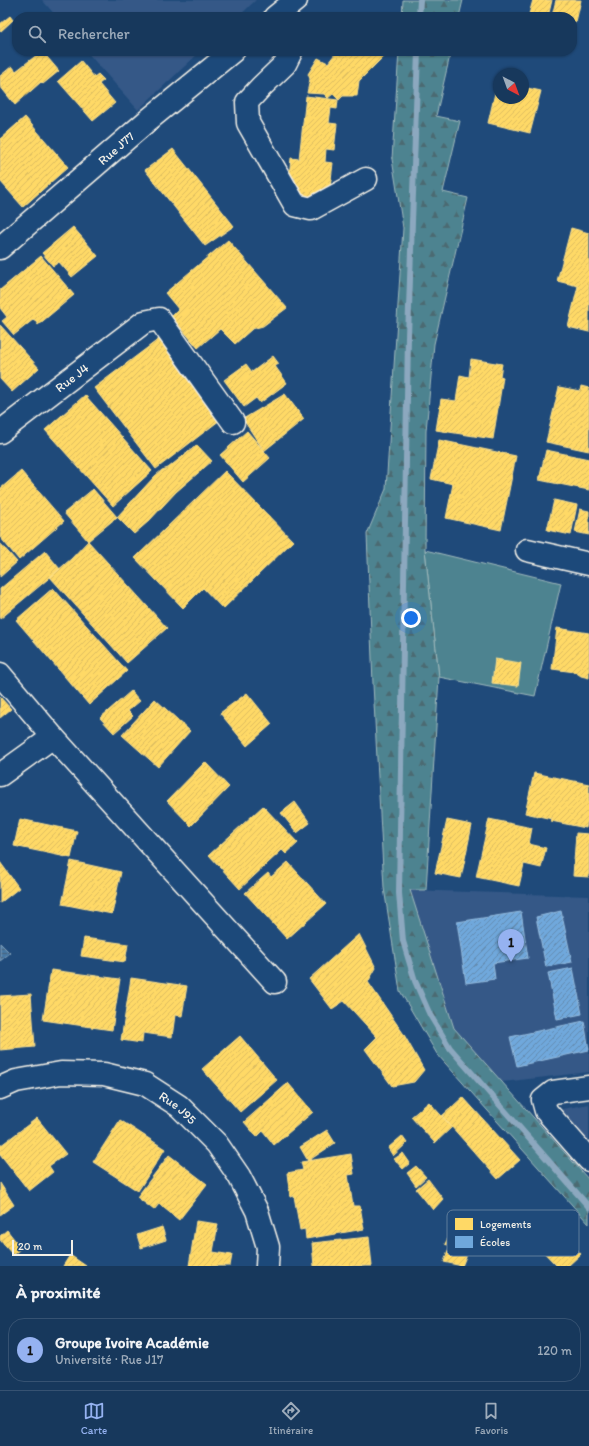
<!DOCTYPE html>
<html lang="fr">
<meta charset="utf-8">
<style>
body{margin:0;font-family:Itim,sans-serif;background:#203f62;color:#f1f3f6}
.compass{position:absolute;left:493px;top:68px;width:36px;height:36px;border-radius:50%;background:#17385c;box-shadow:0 1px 3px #0004;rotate:139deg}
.scale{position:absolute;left:12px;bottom:10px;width:61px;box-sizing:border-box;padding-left:4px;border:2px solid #f4f1e8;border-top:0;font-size:11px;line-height:14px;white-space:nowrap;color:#f4f1e8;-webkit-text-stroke:3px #1f4a7a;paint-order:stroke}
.you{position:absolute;left:411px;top:618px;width:14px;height:14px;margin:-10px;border:3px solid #fff;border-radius:50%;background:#1a73e8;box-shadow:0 0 0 6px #1a73e833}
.badge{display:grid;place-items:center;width:26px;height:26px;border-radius:50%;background:#95b2f1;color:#111;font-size:13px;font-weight:700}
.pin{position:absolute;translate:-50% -33px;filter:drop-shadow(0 1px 2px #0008)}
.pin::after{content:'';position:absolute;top:21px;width:14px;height:12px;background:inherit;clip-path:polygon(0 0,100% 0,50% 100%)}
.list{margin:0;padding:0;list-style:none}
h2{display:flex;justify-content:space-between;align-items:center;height:52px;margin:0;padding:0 16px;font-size:17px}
h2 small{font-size:13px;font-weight:400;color:#9eacbb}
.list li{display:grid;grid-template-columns:26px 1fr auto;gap:12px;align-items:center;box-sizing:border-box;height:64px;margin:0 8px 8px;padding:0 8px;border:1px solid #365272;border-radius:16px}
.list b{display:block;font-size:15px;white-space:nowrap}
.list p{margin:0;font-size:13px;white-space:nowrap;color:#9eacbb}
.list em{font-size:13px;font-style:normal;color:#9eacbb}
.icon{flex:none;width:22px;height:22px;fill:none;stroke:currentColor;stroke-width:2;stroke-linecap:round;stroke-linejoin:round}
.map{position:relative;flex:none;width:589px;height:1266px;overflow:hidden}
.search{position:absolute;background:#17385c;box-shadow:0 1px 3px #0004;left:12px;right:12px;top:12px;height:44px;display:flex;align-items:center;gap:10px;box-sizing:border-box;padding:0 14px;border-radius:16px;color:#9eacbb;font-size:15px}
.sheet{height:124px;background:#17385c}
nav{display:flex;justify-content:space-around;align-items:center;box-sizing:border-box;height:56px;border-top:1px solid #365272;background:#17385c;font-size:11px;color:#9eacbb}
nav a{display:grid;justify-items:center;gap:2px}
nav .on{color:#95b2f1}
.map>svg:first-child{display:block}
.built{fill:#345887}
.grass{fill:#4e8390;stroke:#a1babc}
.forest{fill:url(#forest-firs);stroke:#a1babc}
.water{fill:url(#water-rules);stroke:#8ca8bf}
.homes{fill:url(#homes-hatch);stroke:#fce08d}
.schools{fill:url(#schools-hatch);stroke:#97bee0}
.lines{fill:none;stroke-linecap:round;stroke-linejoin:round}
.stream{stroke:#8ca8bf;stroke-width:6}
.minor-casing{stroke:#f4f1e8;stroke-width:25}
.minor{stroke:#1f4a7a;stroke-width:22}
.labels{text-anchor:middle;stroke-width:4;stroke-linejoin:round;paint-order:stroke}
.street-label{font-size:13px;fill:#f4f1e8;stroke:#1f4a7a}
.key{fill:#1f4a7a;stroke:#5f7c9b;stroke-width:1}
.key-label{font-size:11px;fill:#f4f1e8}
</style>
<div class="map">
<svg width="589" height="1266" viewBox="0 0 589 1266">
<defs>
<pattern id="forest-firs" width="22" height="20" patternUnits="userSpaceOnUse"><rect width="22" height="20" fill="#4e8390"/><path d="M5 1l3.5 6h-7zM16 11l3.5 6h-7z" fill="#4c6b72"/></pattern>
<pattern id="water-rules" width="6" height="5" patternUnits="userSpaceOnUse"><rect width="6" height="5" fill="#4778a4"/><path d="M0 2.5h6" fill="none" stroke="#48627a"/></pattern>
<pattern id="homes-hatch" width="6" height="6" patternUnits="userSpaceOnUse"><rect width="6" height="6" fill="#ffd966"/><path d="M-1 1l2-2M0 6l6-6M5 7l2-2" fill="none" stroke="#dbbc60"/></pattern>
<pattern id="schools-hatch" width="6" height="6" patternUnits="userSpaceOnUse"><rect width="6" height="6" fill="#6fa8dc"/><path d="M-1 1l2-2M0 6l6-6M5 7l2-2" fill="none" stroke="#648baf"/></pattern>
</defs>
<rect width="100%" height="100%" fill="#1f4a7a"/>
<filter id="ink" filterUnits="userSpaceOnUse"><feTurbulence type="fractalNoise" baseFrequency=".025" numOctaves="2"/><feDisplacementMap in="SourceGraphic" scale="8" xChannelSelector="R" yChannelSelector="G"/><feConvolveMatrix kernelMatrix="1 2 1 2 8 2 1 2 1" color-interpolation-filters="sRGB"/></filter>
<g filter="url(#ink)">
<path class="built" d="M42,0H256L238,17H57Z
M86,51H201L138,110Z
M409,890L589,896V1072L502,1082L454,1028Z
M589,1104V1145L557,1110Z"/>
<path class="grass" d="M425,550L561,583L535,696L439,677Z"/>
<path class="forest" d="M403,0H463L459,17H402Z
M399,51H451L436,116L460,121L443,192L468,198L434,344L426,431L425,550L439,677L426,890H410L454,1028L589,1180V1224L437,1054L400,991L384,888L373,684L367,534L386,489L403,228L392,159Z"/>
<path class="water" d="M0,943L10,953L0,961Z"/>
<path class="homes" d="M533,0H552L548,17L529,14Z
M556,0H581L576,22L572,21V17L552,16Z
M10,16L13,20L0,32V24Z
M42,51L59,71L43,84L41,82L15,105L0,86V76L12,66L16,71Z
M332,51H379L384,56L359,81L357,96H343L339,100L333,94L328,98L324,94L307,93L310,79L308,74L318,58L328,63L335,54Z
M81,61L94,77L98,74L104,80L99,84L115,103L93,121L58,81Z
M498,80L499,98H523V87L541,91L530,133L488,123Z
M306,96L338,100L337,109L331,108L329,123L337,124L334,150L326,149L325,162L333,163L330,188H324L323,198L293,195L295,178L289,177L291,158L299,159Z
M25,117L68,167L23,207L0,181V139Z
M173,149L234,226L205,246L145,170Z
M73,227L98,256L72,277L59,262L53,266L42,253Z
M571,228L589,233V332L568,327L578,286L557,281Z
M228,240L287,308L263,326L252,329L235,344L220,329L198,348L171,316L179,310L165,293Z
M41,256L74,295L38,325L34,319L14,335L2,321L7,317L0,308V290Z
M0,325L39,368L12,392L0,379Z
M159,339L220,420L156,469L94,388Z
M273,356L279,364L275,366L287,383L260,403L256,398L244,407L224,380L246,364L252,372Z
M471,359L502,364L500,376L503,377L493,439L436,430L441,399L456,401L460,375L469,377Z
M581,386L589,388V451L546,442L559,387L580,391Z
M285,394L304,419L264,451L243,419Z
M85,395L152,471L113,506L45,430Z
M247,431L270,458L243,482L220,455Z
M439,440L516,456L501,530L446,518L453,484L431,479Z
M197,445L212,461L176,492L149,521L134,534L117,517L155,476L162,470L168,468Z
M546,450L589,459V490L539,480Z
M21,471L64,521L19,560L0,537V489Z
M225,471L293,541L223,609L203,588L183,608L135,558Z
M93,489L117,517L88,541L64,513Z
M554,500L577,505L571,535L547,530Z
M580,509L589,511V535L575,532Z
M88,541L167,628L127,663L50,577L71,559Z
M0,543L17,562L0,577Z
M45,551L60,569L0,619V589Z
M53,588L127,671L89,705L16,620Z
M557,628L589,633V678L581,676L575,672L552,669Z
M495,659L521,663L518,686L492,683Z
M131,691L140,701L128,711L133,716L114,733L100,718Z
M247,693L272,724L247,746L220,713Z
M0,697L11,709L0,718Z
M155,699L190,731L158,767L122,735Z
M205,762L229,787L191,826L167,801Z
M534,773L589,784V813L586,828L551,821L552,819L525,813Z
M295,802L310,823L297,833L281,813Z
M263,806L298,843L286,854L282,850L240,889L209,855Z
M20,819L77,831L71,858L14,846Z
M489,819L532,828L529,844L546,848L541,868L524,864L519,886L476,877Z
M447,820L472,825L461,878L435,873Z
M576,833L589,834V877L573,876Z
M71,861L121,872L112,914L62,904Z
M0,862L19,888L0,903Z
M288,862L326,904L287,939L245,893L268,873L271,877Z
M359,934L376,968L368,982L403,1033L424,1070L414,1082L392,1086L365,1049L377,1037L344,1001L332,1009L309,979Z
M84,938L128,944L125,962L81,956Z
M51,970L120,979L112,1030L43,1020Z
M131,978L187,986L182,1016L175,1015L172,1037L143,1033L142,1043L121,1040Z
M31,994L35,1047L0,1050V996Z
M240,1036L277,1080L240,1112L202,1069Z
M288,1083L313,1112L274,1145L263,1131L257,1137L244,1122Z
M463,1097L520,1160L498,1179L442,1116Z
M429,1102L452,1127L435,1143L411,1117Z
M37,1118L66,1154L49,1166L53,1172L29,1191L0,1154V1146Z
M120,1120L165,1149L138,1191L93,1162Z
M327,1130L335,1143L308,1161L300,1147Z
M402,1136L407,1143L393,1156L388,1148Z
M403,1153L410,1163L403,1169L394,1159Z
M351,1154L354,1174L348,1175L353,1206H360L364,1229L306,1239L305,1229L300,1230L294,1196L290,1197L287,1173L303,1170L301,1162Z
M169,1155L207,1184L179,1220L159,1204L154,1210L137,1197Z
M416,1166L426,1177L416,1186L407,1173Z
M428,1179L443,1199L433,1210L416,1189Z
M0,1183L14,1205L0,1215Z
M196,1221L218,1224L213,1252L232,1255L230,1266H189Z
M551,1222L581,1254L568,1266H557L532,1240Z
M162,1227L166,1240L141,1248L137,1235Z
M7,1230L21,1248L13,1255L0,1240V1236Z
M451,1232L476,1239L468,1253L445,1244Z
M369,1237L372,1266H314L312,1243Z
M448,1250L467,1254L462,1266L444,1262Z
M70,1255L86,1266H63Z"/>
<path class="schools" d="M561,911L572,962L546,967L536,917Z
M521,912L528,958L493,963L495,979L466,983L457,922Z
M573,968L582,1014L557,1019L548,973Z
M584,1021L589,1050L517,1066L510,1037Z"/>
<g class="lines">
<path class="stream" d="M419,17L420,0
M418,51L408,336L399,893L403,941L415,981L430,1015L450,1048L589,1207"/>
<g class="minor-casing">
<g id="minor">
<path d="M275,17L296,0"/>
<path d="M290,51L291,52L285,64L261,87L247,102L248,123L295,205L311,209L366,179"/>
<path id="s1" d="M0,248L147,121L233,51"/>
<path id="s2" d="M0,432L144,322L159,319L233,422"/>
<path d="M527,550L589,564"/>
<path d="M0,674L53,737L275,982"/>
<path d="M0,775L53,737"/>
<path d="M589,1087L553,1092L543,1100L546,1111L589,1160"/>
<path id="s3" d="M0,1088L16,1081L61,1073L104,1074L145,1084L179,1106L217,1144L239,1176L257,1211L268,1247L267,1266"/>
</g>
</g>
<use href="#minor" class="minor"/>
</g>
</g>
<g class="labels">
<g class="street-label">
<text dy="5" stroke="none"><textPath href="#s1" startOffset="153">Rue J77</textPath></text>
<text dy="5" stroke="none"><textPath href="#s2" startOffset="90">Rue J4</textPath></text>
<text dy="5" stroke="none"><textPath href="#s3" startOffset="189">Rue J95</textPath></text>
</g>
</g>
<rect x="447" y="1210" width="132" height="46" rx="6" class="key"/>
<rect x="455" y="1218" width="18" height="12" fill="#ffd966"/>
<rect x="455" y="1236" width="18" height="12" fill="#6fa8dc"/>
<g class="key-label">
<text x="480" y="1228">Logements</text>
<text x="480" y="1246">Écoles</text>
</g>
</svg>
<svg class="compass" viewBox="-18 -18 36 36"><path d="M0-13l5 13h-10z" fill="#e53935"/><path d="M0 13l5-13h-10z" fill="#9eacbb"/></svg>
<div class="scale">20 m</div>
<div class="you"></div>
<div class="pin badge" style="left:511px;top:962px">1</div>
<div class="search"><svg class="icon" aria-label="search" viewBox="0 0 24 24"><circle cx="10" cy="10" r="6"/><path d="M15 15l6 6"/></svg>Rechercher</div>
</div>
<section class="sheet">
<h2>À proximité<small></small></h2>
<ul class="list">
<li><span class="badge">1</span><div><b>Groupe Ivoire Académie</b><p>Université · Rue J17</p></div><em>120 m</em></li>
</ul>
</section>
<nav>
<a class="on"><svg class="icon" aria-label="map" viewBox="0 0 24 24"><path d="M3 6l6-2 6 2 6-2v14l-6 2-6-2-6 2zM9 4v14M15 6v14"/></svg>Carte</a>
<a><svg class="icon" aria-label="directions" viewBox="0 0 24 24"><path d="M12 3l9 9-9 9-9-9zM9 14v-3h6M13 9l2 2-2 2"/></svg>Itinéraire</a>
<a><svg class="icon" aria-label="saved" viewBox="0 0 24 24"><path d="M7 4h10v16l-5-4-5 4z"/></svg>Favoris</a>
</nav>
